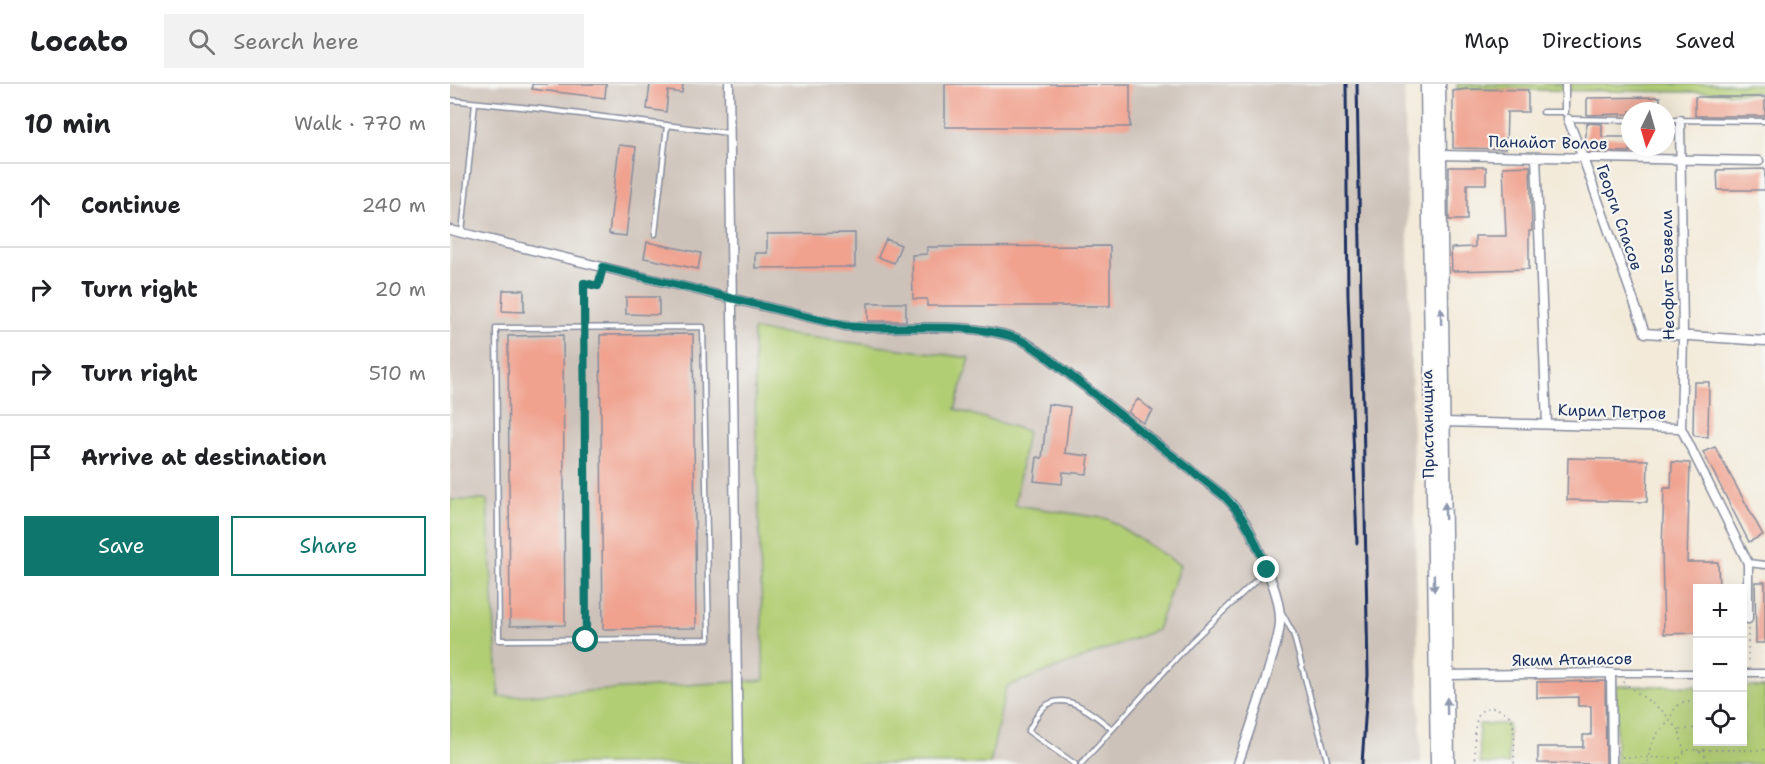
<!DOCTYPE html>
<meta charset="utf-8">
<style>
body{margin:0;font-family:"Shantell Sans",sans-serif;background:#f2f2f2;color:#202124}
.controls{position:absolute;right:18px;bottom:18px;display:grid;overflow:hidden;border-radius:0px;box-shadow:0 6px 24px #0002}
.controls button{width:54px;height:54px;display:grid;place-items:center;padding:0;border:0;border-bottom:2px solid #e0e0e0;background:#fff;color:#202124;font:30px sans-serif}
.compass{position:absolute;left:1171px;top:18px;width:54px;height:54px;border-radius:50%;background:#fff;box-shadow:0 6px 24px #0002;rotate:185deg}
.stop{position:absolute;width:18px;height:18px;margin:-14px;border:4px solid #0f766e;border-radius:50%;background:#fff}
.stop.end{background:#0f766e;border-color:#fff;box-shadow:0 2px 6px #0008}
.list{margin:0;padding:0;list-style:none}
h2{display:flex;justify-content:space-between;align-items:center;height:78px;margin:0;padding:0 24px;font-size:26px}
h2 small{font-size:20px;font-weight:400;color:#757577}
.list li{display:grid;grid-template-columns:39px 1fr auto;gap:18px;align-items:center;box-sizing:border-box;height:84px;padding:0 24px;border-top:2px solid #e0e0e0}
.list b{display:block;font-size:22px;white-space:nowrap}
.list em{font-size:20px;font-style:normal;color:#757577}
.actions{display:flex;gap:12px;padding:18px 24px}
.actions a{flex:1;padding:14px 0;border:2px solid #0f766e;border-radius:0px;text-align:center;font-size:21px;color:#0f766e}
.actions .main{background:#0f766e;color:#fff}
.icon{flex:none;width:33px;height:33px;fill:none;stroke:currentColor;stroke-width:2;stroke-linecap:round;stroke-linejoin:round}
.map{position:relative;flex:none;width:1315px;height:680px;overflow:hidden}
header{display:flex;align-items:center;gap:36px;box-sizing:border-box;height:84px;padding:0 30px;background:#fff;border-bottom:2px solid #e0e0e0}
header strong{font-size:28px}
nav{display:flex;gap:33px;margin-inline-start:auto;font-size:21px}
.search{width:420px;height:54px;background:#f2f2f2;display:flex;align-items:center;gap:15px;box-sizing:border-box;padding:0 21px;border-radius:0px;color:#757577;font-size:22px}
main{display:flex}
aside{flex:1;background:#fff}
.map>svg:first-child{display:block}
.industrial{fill:#cdc2b9}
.green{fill:#b2ce74;stroke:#667e69;stroke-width:1.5}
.building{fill:#f0a28f}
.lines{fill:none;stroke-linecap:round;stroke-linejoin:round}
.service-casing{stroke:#878c9c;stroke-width:7}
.pedestrian-casing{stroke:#878c9c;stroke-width:9}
.minor-casing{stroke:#878c9c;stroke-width:11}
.secondary-casing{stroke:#878c9c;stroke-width:15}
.path{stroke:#878c9c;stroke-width:1.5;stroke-dasharray:1.5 4.5;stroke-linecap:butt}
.service{stroke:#fff;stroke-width:4}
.pedestrian{stroke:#fff;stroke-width:6}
.minor{stroke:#fff;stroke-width:8}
.secondary{stroke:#fff;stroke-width:12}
.rail{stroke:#1b2f5e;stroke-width:3}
.oneway{fill:#8d97ae}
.route{stroke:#0f766e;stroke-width:8}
.labels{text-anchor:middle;stroke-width:4.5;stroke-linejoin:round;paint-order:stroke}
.street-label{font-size:16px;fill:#1b2f5e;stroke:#f6f6f2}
</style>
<header>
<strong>Locato</strong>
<div class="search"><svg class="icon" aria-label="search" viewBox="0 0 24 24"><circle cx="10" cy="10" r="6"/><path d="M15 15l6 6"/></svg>Search here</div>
<nav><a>Map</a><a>Directions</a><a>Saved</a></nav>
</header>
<main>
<aside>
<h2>10 min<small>Walk · 770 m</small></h2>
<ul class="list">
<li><svg class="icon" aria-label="ahead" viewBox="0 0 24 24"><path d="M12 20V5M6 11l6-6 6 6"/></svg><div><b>Continue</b></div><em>240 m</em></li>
<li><svg class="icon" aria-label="right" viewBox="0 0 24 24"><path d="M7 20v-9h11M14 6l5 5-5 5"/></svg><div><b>Turn right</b></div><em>20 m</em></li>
<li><svg class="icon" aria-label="right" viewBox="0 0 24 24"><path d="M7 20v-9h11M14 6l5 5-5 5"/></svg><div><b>Turn right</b></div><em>510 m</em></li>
<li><svg class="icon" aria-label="arrive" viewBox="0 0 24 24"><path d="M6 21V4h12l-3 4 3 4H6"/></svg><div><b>Arrive at destination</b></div></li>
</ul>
<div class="actions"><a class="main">Save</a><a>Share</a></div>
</aside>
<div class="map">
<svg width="1315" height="680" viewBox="0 0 1315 680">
<rect width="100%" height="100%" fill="#f6f6f2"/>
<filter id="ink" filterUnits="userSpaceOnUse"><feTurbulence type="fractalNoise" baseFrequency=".0167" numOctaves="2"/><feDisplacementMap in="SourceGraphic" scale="12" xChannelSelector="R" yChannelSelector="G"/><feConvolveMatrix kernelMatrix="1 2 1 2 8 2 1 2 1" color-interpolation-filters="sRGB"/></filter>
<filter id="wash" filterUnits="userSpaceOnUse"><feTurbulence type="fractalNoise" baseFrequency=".008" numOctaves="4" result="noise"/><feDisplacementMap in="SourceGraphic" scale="24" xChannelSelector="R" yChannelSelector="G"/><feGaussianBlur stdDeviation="1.35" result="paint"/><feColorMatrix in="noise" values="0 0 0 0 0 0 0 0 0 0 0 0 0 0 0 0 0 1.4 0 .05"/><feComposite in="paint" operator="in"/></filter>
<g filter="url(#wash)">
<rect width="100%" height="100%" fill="#f3ead9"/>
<path class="industrial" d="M0,0H954L971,680H540L556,603L707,546L658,435L564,422L577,348L505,325L520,275L304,246L314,596L49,613L37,416H0Z"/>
<path class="green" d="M1007,0H1315V9L1007,5Z
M303,246L520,274L505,325L577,347L565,421L658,435L730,481L707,546L556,603L540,680H0V416H37L49,613L314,596Z
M1166,602H1247L1248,658H1292L1293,602L1315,603V680H1166Z
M1029,640H1058L1059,680H1030Z"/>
<g id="blocks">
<path class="building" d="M82,0H156L155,14L82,5Z
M200,0H233L232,9L218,7L216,28L197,25Z
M495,0H680V43H495Z
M1016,5L1078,6V28H1057L1056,65L1003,64V7Z
M1210,13V27H1180V30L1137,31V14Z
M1245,13H1315V32H1245Z
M1137,39L1152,40V53H1180V68L1137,67L1135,62Z
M169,61L186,63L176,152L159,150Z
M1080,82L1082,147H1079V185L1002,187L1001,164L1025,163V152H1056L1053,83Z
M999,83H1036V100H1017V136H999Z
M1315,85V106H1268L1267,86Z
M405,149V183L305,184V169H317V150Z
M436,155L451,161L444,179L428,173Z
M197,158L251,169L248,185L194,174Z
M660,162V222H477V215H463L462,171L477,170V163Z
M53,206H74V228L52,227Z
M176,213H209V231L176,230Z
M418,219H456V237H418Z
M243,250L246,544L153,545L150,251Z
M113,251L115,541L60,542L58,252Z
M1244,298H1259L1258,353L1245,352L1243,349Z
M688,315L703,327L693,339L678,328Z
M598,320L620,323L615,369L639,372L637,390L613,388L612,400L584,397L587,373L592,374Z
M1265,363L1313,451L1299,458L1253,368Z
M1118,374L1198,376L1197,418L1117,416Z
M1222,378L1240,379L1237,478H1268L1269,504H1248V549L1214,550L1212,466L1214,404H1221Z
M1305,498H1315V559H1306Z
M1155,597L1156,680L1088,679V663H1133V651H1141V622H1128V613L1087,614V598Z"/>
</g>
</g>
<g filter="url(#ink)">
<use href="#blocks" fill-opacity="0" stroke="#878c9c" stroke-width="1.5"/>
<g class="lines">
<g class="service-casing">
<path id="service" d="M0,16L91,25L278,49
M1093,28H1115V30
M1120,35L1180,36
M1216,36L1315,37
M12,149L25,19
M205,150L217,41
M253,243L259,555L49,556L46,244Z
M832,529L843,549L878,680
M136,556L134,199L148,202L153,184
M625,680L578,647C583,640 587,629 594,623C617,605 645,632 662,645
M631,680L741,558L817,486"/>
</g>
<g class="pedestrian-casing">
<path id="pedestrian" d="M1115,28V0
M1298,479L1315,481
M1161,589H1248
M1292,589H1315"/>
</g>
<g class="minor-casing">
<path id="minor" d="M279,0L288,680
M1118,35L1133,74L1195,249L1315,257
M1230,36L1233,251L1231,344
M989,71L1309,77
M1086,73L1097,340
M0,146L395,242C450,248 508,236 563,253C584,259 615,288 634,302C680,339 727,375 774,412C794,431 801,448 812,473C820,493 831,517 830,539C829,555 823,569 819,584C810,616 799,648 788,680
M993,338L1231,344L1298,479V535
M997,591L1161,589L1162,680"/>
</g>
<g class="secondary-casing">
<path id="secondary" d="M977,0L987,680
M989,0L998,680"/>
</g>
<path class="path" d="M1298,545V579
M1173,598L1215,629L1220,637C1206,649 1198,660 1198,680
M1292,620L1298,596
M1229,646L1220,637C1222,626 1226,622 1235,617L1248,620
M1247,666H1315
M1234,668L1229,646L1248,644
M1172,673L1229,674
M1026,680C1025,665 1018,614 1048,625C1054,627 1060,630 1062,637C1066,649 1064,667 1064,680
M1228,680L1231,671L1240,665C1250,666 1256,670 1258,680"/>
<use href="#service" class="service"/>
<use href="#pedestrian" class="pedestrian"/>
<use href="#minor" class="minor"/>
<use href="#secondary" class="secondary"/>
<path class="rail" d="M896,0L898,211L907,459
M907,0L918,591L912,680"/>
</g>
<defs><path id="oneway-solid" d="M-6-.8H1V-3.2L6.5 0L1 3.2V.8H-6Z" transform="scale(1.5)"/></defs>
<g class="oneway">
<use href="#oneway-solid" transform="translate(991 232) rotate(-91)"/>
<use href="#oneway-solid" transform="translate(995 427) rotate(-91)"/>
<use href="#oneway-solid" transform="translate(984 499) rotate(89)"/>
<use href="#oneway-solid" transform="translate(997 622) rotate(-91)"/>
</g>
</g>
<g class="lines" filter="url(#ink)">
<path class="route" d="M136,556L134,199L148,202L153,183L395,242C450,248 508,236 563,253C584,259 615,288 634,302C680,339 727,375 774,412C797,435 805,456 817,486"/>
</g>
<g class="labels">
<g class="street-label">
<text transform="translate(1098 58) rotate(1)" y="6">Панайот Волов</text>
<text transform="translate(1170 133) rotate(71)" y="6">Георги Спасов</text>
<text transform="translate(1217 191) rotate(-91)" y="6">Неофит Бозвели</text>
<text transform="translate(1162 327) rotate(2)" y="6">Кирил Петров</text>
<text transform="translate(977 340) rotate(-91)" y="6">Пристанищна</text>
<text transform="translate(1122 575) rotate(-1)" y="6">Яким Атанасов</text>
</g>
</g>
</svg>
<div class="controls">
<button>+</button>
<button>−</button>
<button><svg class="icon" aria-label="locate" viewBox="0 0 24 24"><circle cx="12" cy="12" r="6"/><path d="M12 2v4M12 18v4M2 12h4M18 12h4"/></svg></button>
</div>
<svg class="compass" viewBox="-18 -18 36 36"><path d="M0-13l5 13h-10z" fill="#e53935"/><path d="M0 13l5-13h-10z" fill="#757577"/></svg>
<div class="stop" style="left:136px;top:556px"></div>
<div class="stop end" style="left:817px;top:486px"></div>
</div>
</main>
